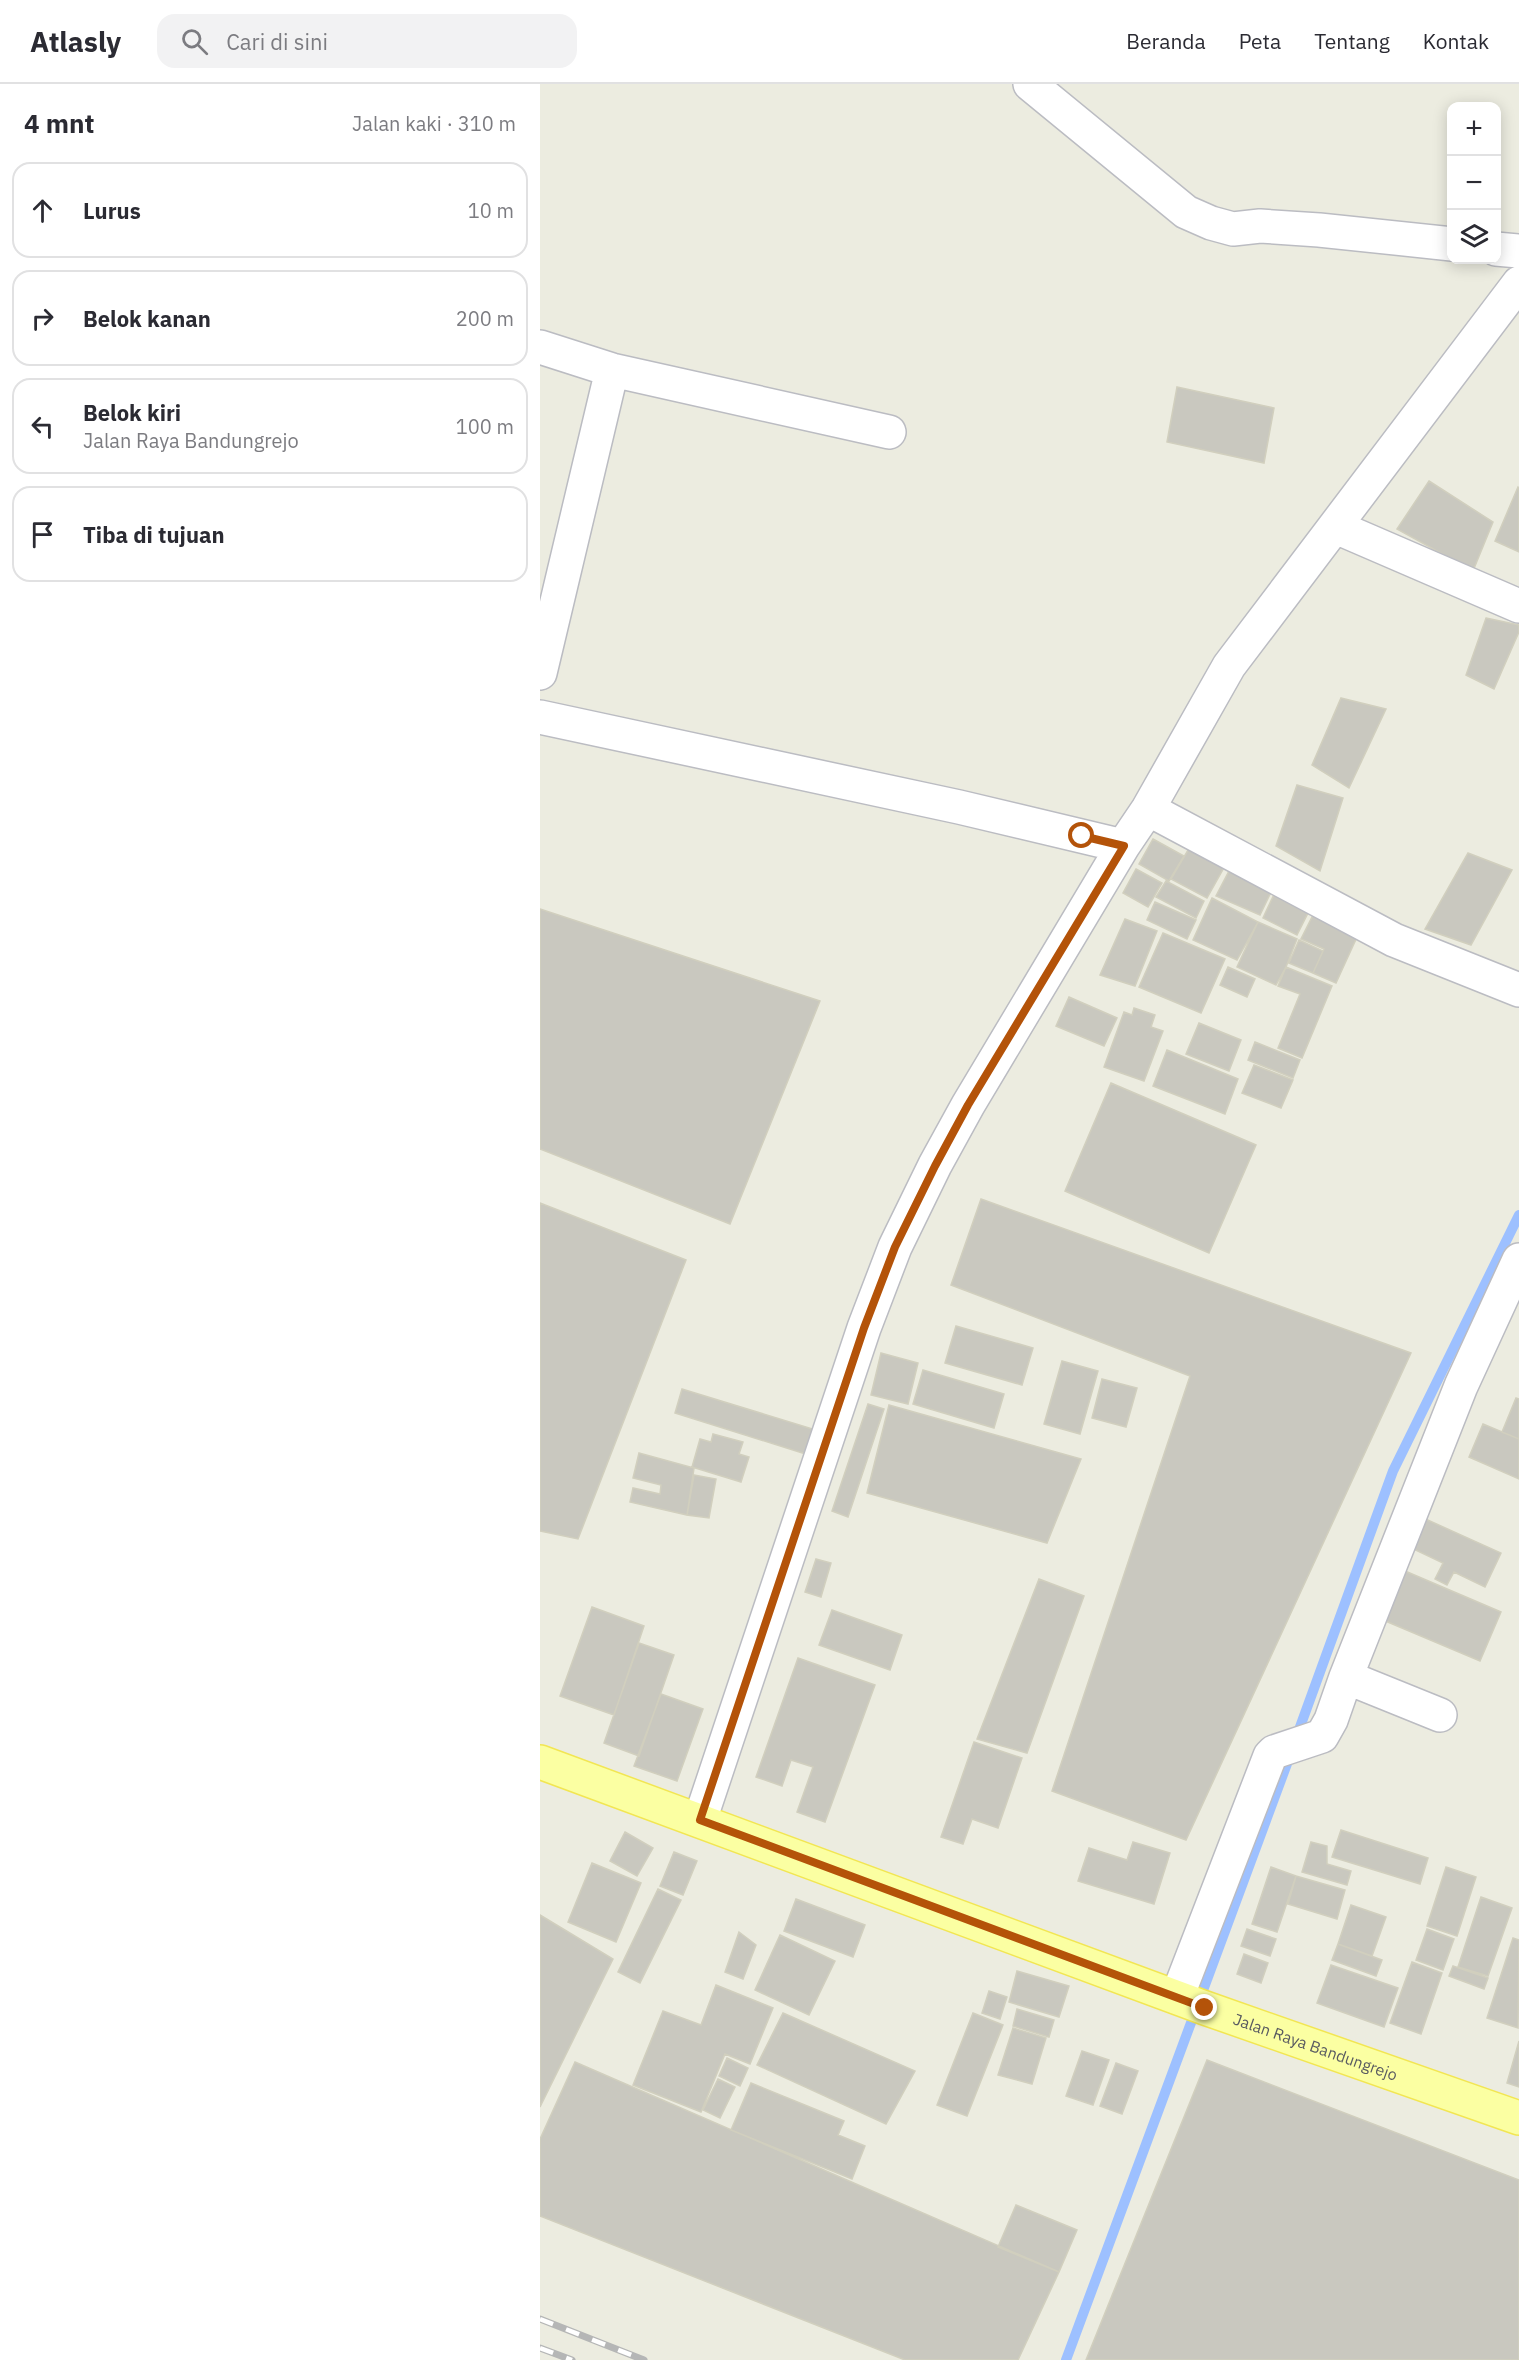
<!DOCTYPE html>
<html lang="id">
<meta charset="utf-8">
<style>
body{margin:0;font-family:"IBM Plex Sans",sans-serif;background:#f2f2f3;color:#2b2b33}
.controls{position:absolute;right:18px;top:18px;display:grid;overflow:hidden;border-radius:12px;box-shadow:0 3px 15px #0003}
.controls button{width:54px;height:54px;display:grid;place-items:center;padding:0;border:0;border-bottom:2px solid #e1e1e2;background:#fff;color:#2b2b33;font:30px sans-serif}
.stop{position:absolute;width:18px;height:18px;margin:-14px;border:4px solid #b45309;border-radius:50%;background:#fff}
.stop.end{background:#b45309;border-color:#fff;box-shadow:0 2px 6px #0008}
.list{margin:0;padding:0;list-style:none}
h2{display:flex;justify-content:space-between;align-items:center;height:78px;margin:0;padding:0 24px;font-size:26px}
h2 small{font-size:20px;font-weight:400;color:#7c7c81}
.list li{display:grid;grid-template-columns:39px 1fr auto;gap:18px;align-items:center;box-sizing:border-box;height:96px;margin:0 12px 12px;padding:0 12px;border:2px solid #e1e1e2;border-radius:18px}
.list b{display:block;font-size:22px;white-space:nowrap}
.list p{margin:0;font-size:20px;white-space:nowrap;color:#7c7c81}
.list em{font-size:20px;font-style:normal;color:#7c7c81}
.icon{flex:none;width:33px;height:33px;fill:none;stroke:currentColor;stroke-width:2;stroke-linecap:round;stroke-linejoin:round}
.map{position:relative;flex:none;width:979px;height:2276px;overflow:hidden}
header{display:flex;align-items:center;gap:36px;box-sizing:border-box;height:84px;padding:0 30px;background:#fff;border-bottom:2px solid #e1e1e2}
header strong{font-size:28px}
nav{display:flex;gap:33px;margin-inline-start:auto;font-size:21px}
.search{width:420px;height:54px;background:#f2f2f3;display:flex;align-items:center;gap:15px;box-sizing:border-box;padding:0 21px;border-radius:18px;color:#7c7c81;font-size:22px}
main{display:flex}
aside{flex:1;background:#fff}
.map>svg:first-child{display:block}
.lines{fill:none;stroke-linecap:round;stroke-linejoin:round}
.stream{stroke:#9dc0ff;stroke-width:10}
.building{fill:#c9c8bf;stroke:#d1cfbe;stroke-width:1.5}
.street-casing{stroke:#bbbcc2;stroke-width:36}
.primary-casing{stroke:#f2e653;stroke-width:36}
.street{stroke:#fff;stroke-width:33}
.primary{stroke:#fbffa2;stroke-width:33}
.rail-casing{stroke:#b5b6b6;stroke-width:7}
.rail{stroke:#fff;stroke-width:4.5;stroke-dasharray:14;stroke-linecap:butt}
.route{stroke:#b45309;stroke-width:8}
.labels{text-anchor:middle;stroke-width:6;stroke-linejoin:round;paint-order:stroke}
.street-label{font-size:16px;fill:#595b61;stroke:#fff}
</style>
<header>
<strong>Atlasly</strong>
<div class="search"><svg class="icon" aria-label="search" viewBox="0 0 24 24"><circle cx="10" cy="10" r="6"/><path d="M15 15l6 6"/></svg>Cari di sini</div>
<nav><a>Beranda</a><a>Peta</a><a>Tentang</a><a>Kontak</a></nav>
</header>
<main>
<aside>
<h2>4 mnt<small>Jalan kaki · 310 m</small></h2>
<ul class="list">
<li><svg class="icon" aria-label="ahead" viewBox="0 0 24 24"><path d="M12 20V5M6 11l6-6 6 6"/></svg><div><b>Lurus</b></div><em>10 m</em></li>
<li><svg class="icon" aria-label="right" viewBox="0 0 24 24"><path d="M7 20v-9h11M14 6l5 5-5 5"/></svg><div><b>Belok kanan</b></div><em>200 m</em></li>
<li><svg class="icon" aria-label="left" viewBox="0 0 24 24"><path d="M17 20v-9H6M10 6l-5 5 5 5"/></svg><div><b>Belok kiri</b><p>Jalan Raya Bandungrejo</p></div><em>100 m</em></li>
<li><svg class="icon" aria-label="arrive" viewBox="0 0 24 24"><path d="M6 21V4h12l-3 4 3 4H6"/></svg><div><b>Tiba di tujuan</b></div></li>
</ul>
</aside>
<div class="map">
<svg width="979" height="2276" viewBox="0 0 979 2276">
<rect width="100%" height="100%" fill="#ecece0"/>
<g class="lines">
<path class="stream" d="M756,1654L853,1387L979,1131
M526,2276L751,1669"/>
</g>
<path class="building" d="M637,303L734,324L724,379L627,358Z
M889,397L953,438L933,487L857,445Z
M978,403L979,404V468L955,457Z
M946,534L979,541V548L954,605L926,591Z
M801,614L846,625L809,704L772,681Z
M757,701L803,714L780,787L736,762Z
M613,755L644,772L629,797L599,780Z
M651,761L686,780L667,814L631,795Z
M928,769L972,786L931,861L885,845Z
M596,785L622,799L608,823L583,809Z
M689,787L732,806L720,831L676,812Z
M626,797L664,817L656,834L616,813Z
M736,806L771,823L757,851L723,834Z
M672,814L718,838L697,876L653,856Z
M615,818L656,836L647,855L607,836Z
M0,825L280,917L190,1140L0,1065Z
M773,831L818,851L796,899L773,889L784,865L761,855Z
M585,835L617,847L595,902L560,891Z
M718,838L757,855L746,883L736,901L697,883Z
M623,849L685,875L661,929L599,903Z
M759,856L783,867L773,889L749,879Z
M688,883L715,895L707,913L680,901Z
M746,883L792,902L762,974L738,964L760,910L738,902Z
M529,913L577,934L564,962L516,942Z
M594,924L615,931L611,943L623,947L604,997L564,983L584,928L592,931Z
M659,939L701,956L689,987L646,970Z
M715,958L760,976L753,994L708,976Z
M627,966L698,995L685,1030L613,1002Z
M714,981L753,996L741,1024L702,1009Z
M571,999L716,1061L669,1169L525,1107Z
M441,1115L871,1269L646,1756L512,1707L650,1292L411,1201Z
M0,1119L146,1176L38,1455L0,1447Z
M416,1242L493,1264L482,1301L405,1279Z
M341,1269L378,1279L368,1320L331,1311Z
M522,1277L558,1287L540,1350L504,1340Z
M383,1286L464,1310L454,1344L373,1320Z
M562,1295L597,1304L586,1343L552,1334Z
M142,1305L279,1347L272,1372L135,1329Z
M976,1314L979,1315V1355L962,1348Z
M328,1320L344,1325L308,1433L292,1427Z
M349,1321L541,1375L507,1459L327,1409Z
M943,1340L979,1355V1395L929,1373Z
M173,1350L203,1358L199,1370L209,1373L201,1398L152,1383L160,1355L171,1358Z
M99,1369L154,1384L147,1431L90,1418L93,1404L120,1410L121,1401L93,1394Z
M154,1391L176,1395L169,1434L147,1431Z
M881,1433L961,1469L945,1503L914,1488L907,1501L895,1495L903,1479L867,1462Z
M276,1475L291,1479L281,1513L265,1508Z
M858,1484L961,1528L940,1577L836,1533Z
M499,1495L544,1512L487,1669L437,1655Z
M52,1523L104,1542L74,1631L20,1612Z
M292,1526L362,1551L350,1586L279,1561Z
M99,1559L134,1571L99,1672L64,1659Z
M258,1574L335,1601L285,1738L257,1728L273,1683L251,1676L242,1702L216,1693Z
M121,1610L163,1625L137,1697L94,1682Z
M434,1658L482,1674L458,1744L432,1735L423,1760L401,1753Z
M801,1746L888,1774L880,1800L792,1773Z
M85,1748L113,1764L97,1792L70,1777Z
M593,1758L630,1769L614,1820L538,1797L549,1764L587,1776Z
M771,1758L787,1762V1780L811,1787L807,1801L762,1788Z
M134,1768L157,1777L143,1811L120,1802Z
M52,1779L101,1799L76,1858L28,1838Z
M731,1783L756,1792L737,1848L712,1840Z
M906,1783L936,1793L917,1852L887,1842Z
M756,1792L805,1806L797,1835L748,1820Z
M118,1805L141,1816L100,1899L78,1888Z
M941,1813L972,1824L948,1892L918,1883Z
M256,1815L325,1841L313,1873L244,1847Z
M811,1821L846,1833L832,1872L798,1860Z
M0,1831L73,1875L0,2023Z
M707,1845L736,1855L730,1872L701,1862Z
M887,1845L914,1855L903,1886L876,1876Z
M199,1848L216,1861L203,1895L185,1888Z
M240,1851L295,1877L269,1931L215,1906Z
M973,1854L979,1856L978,1944L947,1934Z
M798,1860L842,1876L836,1892L792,1876Z
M704,1870L728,1879L721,1899L697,1890Z
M872,1878L902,1889L881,1950L850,1939Z
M791,1881L858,1904L844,1943L777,1919Z
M913,1882L948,1894L944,1905L909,1892Z
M477,1887L529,1902L519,1933L469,1918Z
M176,1901L233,1924L210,1980L185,1970L161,2028L93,2001L123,1927L161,1941Z
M449,1907L467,1913L460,1935L442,1929Z
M477,1925L514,1936L509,1953L473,1942Z
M243,1929L375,1987L346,2040L217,1981Z
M433,1929L463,1941L427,2032L397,2021Z
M473,1944L506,1954L492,2000L458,1991Z
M979,1957V2003L967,1999Z
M542,1967L569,1976L553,2021L526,2012Z
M187,1974L208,1984L200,2002L179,1992Z
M667,1976L979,2096V2276H546Z
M35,1978L519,2188L478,2276H365L0,2132V2055Z
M576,1979L598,1987L582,2030L560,2022Z
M178,1995L195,2003L180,2034L163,2026Z
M211,1999L304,2037L298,2051L325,2062L312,2095L191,2046Z
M476,2121L537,2146L519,2188L458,2163Z"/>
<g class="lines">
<g class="street-casing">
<path id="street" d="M490,0L646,128L671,139L693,145L720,142L779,146L912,160
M956,165L979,167
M0,263L72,286L349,348
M796,443L979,522
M0,589L72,286
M0,633L419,723L583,762
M608,725L854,856L979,906
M806,1593L900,1631
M160,1736L324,1244L355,1163L395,1081L428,1021L583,762L608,725L689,582L979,199
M637,1913L730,1672L734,1668L782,1652L791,1636L806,1593L921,1302L979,1176"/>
</g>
<g class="primary-casing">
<g id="primary">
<path id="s1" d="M0,1678L665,1924L979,2034"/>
</g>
</g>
<use href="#street" class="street"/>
<use href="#primary" class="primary"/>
<g class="rail-casing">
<path id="rail" d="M0,2235L104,2276
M0,2264L32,2276"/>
</g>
<use href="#rail" class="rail"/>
</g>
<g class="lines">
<path class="route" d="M542,752L584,762L428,1021L395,1082L355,1163L324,1244L160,1736L665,1924"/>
</g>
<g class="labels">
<g class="street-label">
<text dy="6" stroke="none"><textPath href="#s1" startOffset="826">Jalan Raya Bandungrejo</textPath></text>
</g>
</g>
</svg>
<div class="controls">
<button>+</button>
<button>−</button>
<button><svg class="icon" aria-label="layers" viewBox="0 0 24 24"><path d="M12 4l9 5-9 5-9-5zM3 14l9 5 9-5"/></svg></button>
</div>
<div class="stop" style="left:542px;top:752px"></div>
<div class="stop end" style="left:665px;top:1924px"></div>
</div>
</main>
